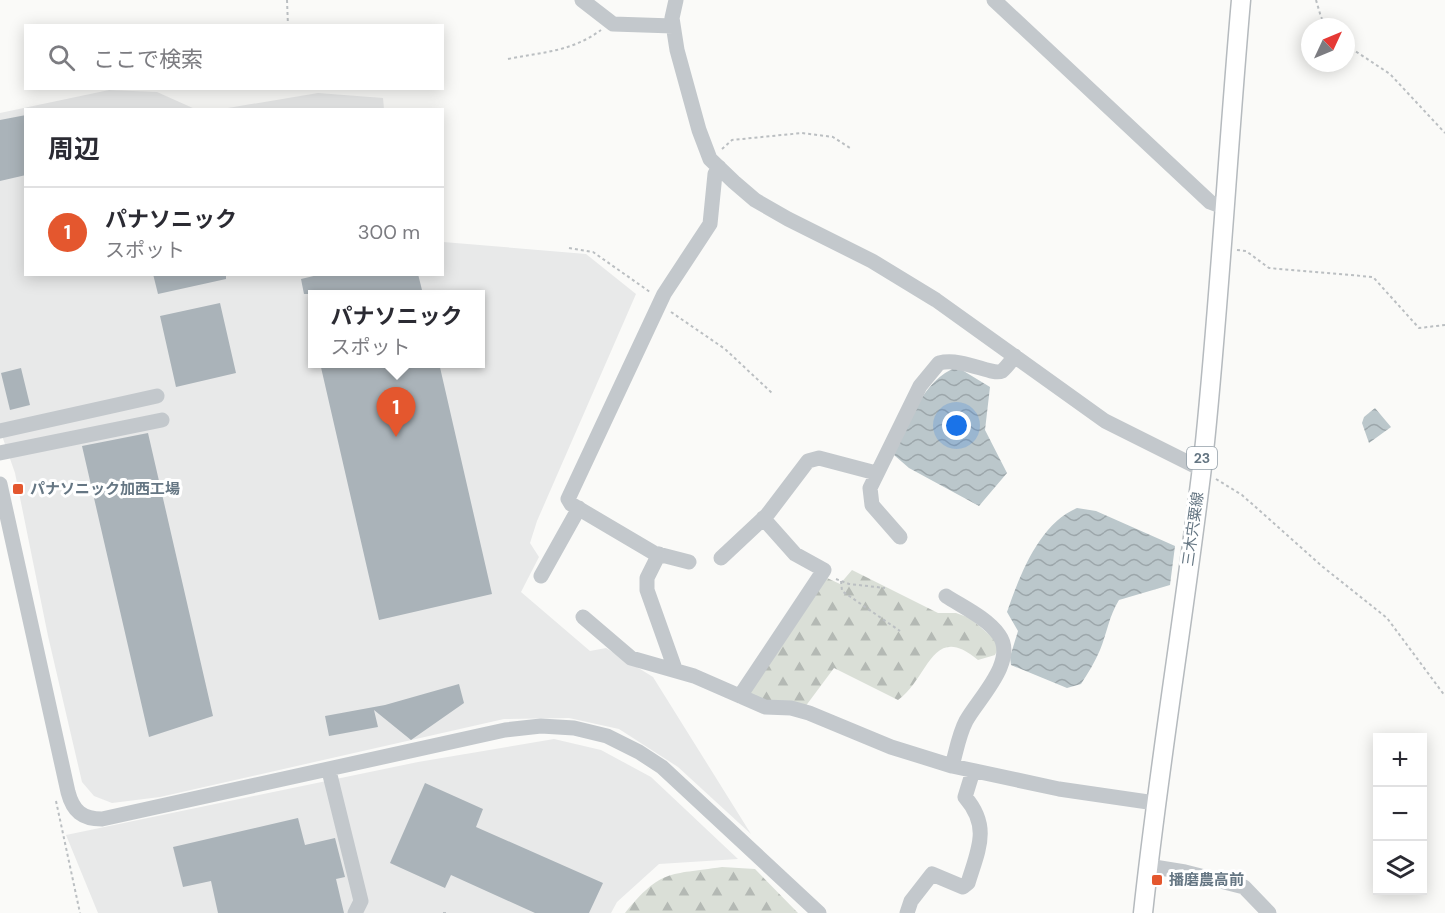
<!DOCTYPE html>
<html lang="ja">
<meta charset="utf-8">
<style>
body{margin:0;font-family:"DM Sans","Noto Sans JP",sans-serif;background:#f7f7f7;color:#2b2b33}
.controls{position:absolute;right:18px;bottom:18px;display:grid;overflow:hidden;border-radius:0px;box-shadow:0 3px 15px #0003}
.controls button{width:54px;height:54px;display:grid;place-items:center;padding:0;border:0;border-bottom:2px solid #e1e1e2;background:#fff;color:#2b2b33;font:30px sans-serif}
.compass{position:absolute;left:1301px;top:18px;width:54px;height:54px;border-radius:50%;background:#fff;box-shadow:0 3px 15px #0003;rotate:46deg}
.you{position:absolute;left:957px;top:426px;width:21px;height:21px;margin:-15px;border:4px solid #fff;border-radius:50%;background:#1a73e8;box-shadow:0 0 0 9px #1a73e833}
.badge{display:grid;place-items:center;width:39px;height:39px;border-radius:50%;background:#e4572e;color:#fff;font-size:20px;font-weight:700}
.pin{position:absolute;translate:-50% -50px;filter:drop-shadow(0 2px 3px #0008)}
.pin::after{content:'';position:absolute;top:32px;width:21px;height:18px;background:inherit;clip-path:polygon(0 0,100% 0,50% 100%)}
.popup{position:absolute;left:308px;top:290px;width:177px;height:78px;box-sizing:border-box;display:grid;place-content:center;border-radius:0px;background:#fff;filter:drop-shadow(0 2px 4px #0005);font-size:20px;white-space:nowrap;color:#7c7c81}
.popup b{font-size:22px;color:#2b2b33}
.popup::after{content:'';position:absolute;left:50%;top:100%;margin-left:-12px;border:12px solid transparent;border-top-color:#fff}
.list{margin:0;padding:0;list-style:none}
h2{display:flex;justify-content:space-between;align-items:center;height:78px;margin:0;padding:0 24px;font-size:26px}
h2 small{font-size:20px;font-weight:400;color:#7c7c81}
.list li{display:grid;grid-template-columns:39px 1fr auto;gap:18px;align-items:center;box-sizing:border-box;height:90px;padding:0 24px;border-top:2px solid #e1e1e2}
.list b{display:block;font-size:22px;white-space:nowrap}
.list p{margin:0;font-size:20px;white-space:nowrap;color:#7c7c81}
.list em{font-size:20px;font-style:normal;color:#7c7c81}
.icon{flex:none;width:33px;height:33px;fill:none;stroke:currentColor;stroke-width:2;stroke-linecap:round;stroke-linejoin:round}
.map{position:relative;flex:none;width:1445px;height:913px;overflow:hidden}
.search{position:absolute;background:#fff;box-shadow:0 3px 15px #0003;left:24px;top:24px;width:420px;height:66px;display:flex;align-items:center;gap:15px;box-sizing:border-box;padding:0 21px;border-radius:0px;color:#7c7c81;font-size:22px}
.panel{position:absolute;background:#fff;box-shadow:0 3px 15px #0003;left:24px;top:108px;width:420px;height:168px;border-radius:0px}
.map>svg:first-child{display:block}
.built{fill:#e8e9e9;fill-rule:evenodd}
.forest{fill:url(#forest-firs)}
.water{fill:url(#water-waves)}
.building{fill:#aab3b9}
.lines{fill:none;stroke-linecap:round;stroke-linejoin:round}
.major-casing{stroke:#b5babe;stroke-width:21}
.path{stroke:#bbbfc2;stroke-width:2;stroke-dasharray:3 3;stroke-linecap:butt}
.minor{stroke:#c3c8cc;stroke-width:15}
.major{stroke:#fff;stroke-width:18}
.poi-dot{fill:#e4572e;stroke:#fff;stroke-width:2}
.labels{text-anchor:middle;stroke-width:6;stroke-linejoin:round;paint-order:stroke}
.shield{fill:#fff;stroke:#939fa8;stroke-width:1.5}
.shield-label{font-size:14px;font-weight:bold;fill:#657683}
.poi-label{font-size:15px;font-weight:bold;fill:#657683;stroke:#fff;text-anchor:start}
.street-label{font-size:15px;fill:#657683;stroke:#fff}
</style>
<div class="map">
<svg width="1445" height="913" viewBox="0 0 1445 913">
<defs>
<pattern id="forest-firs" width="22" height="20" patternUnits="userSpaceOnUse" patternTransform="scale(1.5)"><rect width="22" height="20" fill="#dadfd7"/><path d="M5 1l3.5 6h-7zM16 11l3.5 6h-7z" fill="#b4b9b4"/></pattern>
<pattern id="water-waves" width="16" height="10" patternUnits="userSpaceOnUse" patternTransform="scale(1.5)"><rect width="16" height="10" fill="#bbc7cb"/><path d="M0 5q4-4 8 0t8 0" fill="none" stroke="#9ca6aa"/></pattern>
</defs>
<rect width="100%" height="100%" fill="#fafaf8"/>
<path class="built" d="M109,90L157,92L195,109L26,110V274H442L443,242L586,254L636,294L537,521L530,543L539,557L521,592L590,651L606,648L653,677L751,834L678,767L619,729L569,718L504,719L160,797L112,803L94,796L82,782L48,636L15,473L0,430V113ZM312,294H480V364H312Z
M318,93L383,98L384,109H222Z
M554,739L601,750L651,777L738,859L659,864L617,902L611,913H98L66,835L418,762Z"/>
<path class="forest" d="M852,570L938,613H956L970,618L993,638L999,647L995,655L978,660C932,621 929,678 898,700L834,668L805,707L770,703L746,693L825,577L840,584Z
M722,867L755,869L798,913H625C661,869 669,875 722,867Z"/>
<path class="water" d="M957,367L990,387L985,430L1007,473L979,506L909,468L894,455C908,424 923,379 957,367Z
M1375,408L1391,427L1369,443L1362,423L1364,417Z
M1077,508L1096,511L1175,546L1170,585L1119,600C1109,616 1107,633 1100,650C1095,662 1088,673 1081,684L1067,688L1011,665L1010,657L1018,631L1007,612C1020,575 1039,524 1077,508Z"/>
<path class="building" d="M26,115V175L0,181V120Z
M153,274H226V279L158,294Z
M322,274H418L423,294H304L301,279Z
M220,303L236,373L176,387L160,316Z
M320,363H439L492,594L379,620Z
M21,368L30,405L10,410L1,373Z
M148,433L213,716L149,737L82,446Z
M459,684L464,703L411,740L374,710L378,727L329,736L325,716L385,705Z
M425,783L483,809L476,827L603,883L589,913H535L451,875L445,888L390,863Z
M298,818L305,845L335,838L345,877L336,879L344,913H218L211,881L183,887L173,847Z"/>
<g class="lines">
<g class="major-casing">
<path id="major" d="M1143,913C1160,755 1187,599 1205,442C1220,295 1228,147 1241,0"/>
</g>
<path class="path" d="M287,0L288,26
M1316,0L1321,17L1327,27
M1346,45L1390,74L1445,133
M508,59C542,52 571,52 601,30
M722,149L732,140L802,133L833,137L850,148
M569,248L593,252L650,292
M1237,250L1246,251L1269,268L1373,277L1419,328L1445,325
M671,312L725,349L772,393
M1216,479L1242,495L1323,567L1387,618L1445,696
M836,579L849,584L885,588
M841,581L842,591L900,631
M56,801L80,913
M443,913H448"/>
<path class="minor" d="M582,0L613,24L673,26
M676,0L672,18L677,50L699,130L710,159L734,182L755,200L788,219L872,261L936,300L1105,421L1201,469
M994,0L1210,202L1226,208
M0,431L157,396
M0,453L162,420
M0,484L68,792C73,811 82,819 102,819L505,730L541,726L574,728L607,736L639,752L662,767L819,913
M900,537L872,505L870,488L920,386L939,363C963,357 992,376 1002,371C1006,368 1011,361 1015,356
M659,554L647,578V590L674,666L673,670
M721,558L767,515L808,461L819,458L876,473
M689,562L654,553L571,504L568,499L664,294L710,224L715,174L719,167
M541,576L579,508
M946,596C963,607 987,618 999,635C1018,661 977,700 966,721C959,734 956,752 952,766
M583,617L631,658L694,676L765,707L791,708L809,713L891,747L952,766L1059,789L1155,803
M740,696L824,570L795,554L763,518
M329,771L361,901L355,913
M1148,866L1185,872L1244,887L1269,913
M907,913L911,901L932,874L963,887L968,883C978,850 991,827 965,797L973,771"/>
<use href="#major" class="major"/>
</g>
<g class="poi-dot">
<rect x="12" y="483" width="12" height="12" rx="3"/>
<rect x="1151" y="874" width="12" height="12" rx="3"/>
</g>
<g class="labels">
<rect class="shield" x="1187" y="447" width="30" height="22" rx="4.5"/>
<g class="shield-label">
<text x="1202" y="463">23</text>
</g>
<g class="poi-label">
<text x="30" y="494">パナソニック加西工場</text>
<text x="1169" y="885">播磨農高前</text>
</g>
<g class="street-label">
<text transform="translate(1193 529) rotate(-82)" y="5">三木宍粟線</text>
</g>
</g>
</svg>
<div class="controls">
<button>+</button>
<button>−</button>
<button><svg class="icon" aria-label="layers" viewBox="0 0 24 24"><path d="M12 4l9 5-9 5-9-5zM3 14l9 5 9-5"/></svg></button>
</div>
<svg class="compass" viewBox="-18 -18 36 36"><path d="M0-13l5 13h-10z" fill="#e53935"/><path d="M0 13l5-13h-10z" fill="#7c7c81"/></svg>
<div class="you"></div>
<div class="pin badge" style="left:396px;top:437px">1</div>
<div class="popup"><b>パナソニック</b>スポット</div>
<div class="search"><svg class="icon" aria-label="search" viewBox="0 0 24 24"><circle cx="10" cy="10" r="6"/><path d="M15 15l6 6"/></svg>ここで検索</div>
<section class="panel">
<h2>周辺<small></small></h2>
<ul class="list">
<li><span class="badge">1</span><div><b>パナソニック</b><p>スポット</p></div><em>300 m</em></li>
</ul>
</section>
</div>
